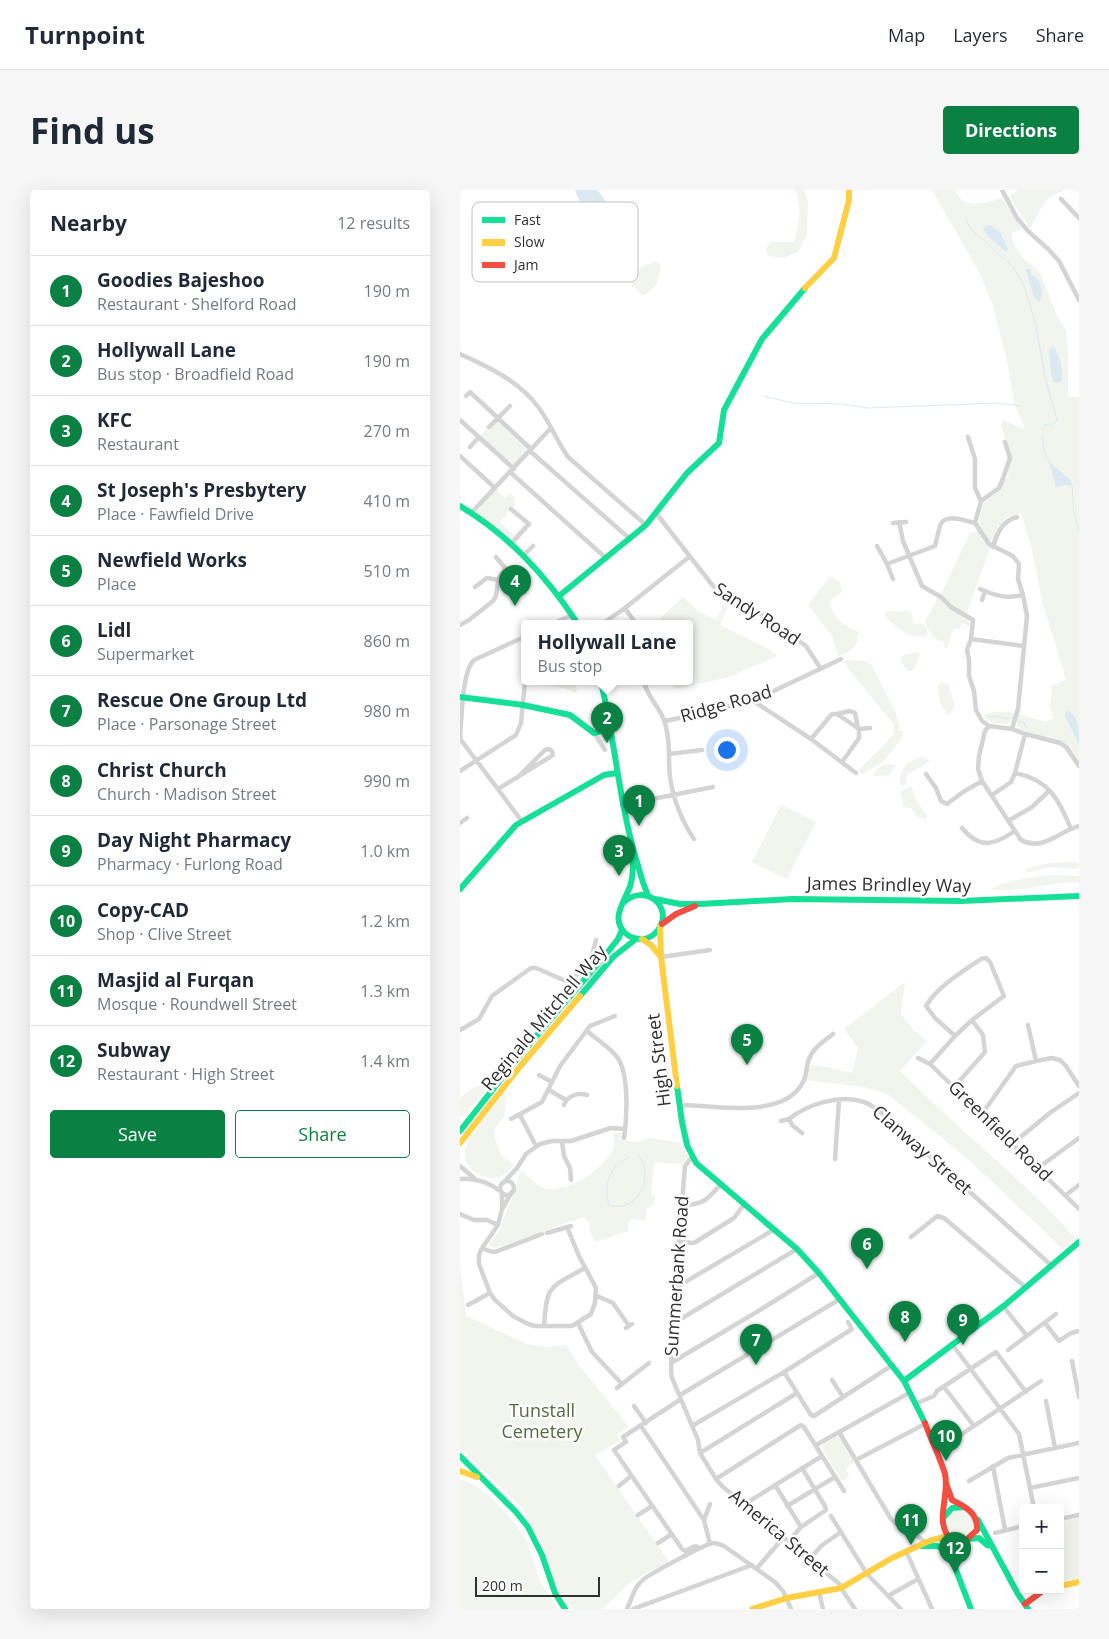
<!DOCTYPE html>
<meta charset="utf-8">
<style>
body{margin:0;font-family:"Open Sans",sans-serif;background:#f6f6f7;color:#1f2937}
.controls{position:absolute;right:15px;bottom:15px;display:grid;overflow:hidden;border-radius:5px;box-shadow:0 5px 20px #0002}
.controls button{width:45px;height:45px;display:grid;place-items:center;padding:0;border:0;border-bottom:1px solid #e0e1e3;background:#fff;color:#1f2937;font:25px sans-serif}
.scale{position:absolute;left:15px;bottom:12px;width:125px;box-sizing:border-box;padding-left:5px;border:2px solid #303030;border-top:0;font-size:14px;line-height:18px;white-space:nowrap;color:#303030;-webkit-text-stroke:4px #fff;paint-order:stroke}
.you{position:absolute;left:266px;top:559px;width:18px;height:18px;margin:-12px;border:4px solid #fff;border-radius:50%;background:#1a73e8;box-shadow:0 0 0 8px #1a73e833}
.badge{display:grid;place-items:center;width:32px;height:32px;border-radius:50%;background:#0b8043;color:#fff;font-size:16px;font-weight:700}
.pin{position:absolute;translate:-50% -41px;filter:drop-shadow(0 1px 2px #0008)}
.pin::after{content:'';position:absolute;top:26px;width:18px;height:15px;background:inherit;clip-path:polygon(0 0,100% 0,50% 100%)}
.popup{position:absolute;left:61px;top:430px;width:172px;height:65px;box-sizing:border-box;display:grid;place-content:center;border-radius:5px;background:#fff;filter:drop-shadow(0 1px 4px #0005);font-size:16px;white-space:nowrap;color:#747a83}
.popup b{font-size:19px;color:#1f2937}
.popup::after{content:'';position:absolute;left:50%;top:100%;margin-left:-10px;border:10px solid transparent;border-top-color:#fff}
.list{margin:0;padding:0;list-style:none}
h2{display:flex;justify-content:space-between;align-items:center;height:65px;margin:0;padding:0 20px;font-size:21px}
h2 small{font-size:16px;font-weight:400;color:#747a83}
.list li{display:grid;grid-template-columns:32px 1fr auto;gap:15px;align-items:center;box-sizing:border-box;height:70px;padding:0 20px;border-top:1px solid #e0e1e3}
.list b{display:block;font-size:19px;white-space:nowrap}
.list p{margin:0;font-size:16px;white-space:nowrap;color:#747a83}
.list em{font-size:16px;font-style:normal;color:#747a83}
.actions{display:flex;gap:10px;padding:15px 20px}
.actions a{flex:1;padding:11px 0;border:1px solid #0b8043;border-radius:5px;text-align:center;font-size:18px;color:#0b8043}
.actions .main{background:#0b8043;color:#fff}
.map{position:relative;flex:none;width:619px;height:1419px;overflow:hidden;border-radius:5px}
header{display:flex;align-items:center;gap:30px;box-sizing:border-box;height:70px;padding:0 25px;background:#fff;border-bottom:1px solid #e0e1e3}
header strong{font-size:24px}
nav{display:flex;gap:28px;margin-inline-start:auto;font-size:18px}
.intro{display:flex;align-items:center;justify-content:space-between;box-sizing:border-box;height:120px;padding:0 30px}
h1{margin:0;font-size:35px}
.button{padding:12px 22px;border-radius:5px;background:#0b8043;color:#fff;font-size:18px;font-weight:700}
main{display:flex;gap:30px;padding:0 30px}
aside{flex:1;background:#fff;border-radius:5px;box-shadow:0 5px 20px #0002}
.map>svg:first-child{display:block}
.green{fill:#f1f5ed}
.water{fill:#dbe9f2}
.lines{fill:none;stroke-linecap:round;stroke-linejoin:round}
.stream{stroke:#dbe9f2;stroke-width:1}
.street{stroke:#d4d4d4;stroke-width:4.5}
.fast{stroke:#16e098;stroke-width:6}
.slow{stroke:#ffcf43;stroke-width:6}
.jam{stroke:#f24e42;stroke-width:6}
.labels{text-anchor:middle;stroke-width:5;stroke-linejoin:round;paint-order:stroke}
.street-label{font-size:18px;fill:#303030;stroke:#fff}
.park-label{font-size:18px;fill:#526c3e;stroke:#fff}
.key{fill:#fff;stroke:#c1c1c1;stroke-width:1}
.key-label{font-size:14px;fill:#303030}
</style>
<header>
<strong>Turnpoint</strong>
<nav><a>Map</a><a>Layers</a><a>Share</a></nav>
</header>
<div class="intro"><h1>Find us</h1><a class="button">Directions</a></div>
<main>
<aside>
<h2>Nearby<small>12 results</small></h2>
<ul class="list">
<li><span class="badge">1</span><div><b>Goodies Bajeshoo</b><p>Restaurant · Shelford Road</p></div><em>190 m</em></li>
<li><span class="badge">2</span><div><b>Hollywall Lane</b><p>Bus stop · Broadfield Road</p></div><em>190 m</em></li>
<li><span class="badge">3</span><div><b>KFC</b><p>Restaurant</p></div><em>270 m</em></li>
<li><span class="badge">4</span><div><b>St Joseph's Presbytery</b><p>Place · Fawfield Drive</p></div><em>410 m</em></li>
<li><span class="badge">5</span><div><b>Newfield Works</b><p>Place</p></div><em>510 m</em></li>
<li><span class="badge">6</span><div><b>Lidl</b><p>Supermarket</p></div><em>860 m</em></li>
<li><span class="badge">7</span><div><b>Rescue One Group Ltd</b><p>Place · Parsonage Street</p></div><em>980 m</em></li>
<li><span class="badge">8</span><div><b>Christ Church</b><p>Church · Madison Street</p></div><em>990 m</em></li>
<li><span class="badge">9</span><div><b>Day Night Pharmacy</b><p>Pharmacy · Furlong Road</p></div><em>1.0 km</em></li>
<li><span class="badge">10</span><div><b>Copy-CAD</b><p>Shop · Clive Street</p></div><em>1.2 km</em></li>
<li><span class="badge">11</span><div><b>Masjid al Furqan</b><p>Mosque · Roundwell Street</p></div><em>1.3 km</em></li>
<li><span class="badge">12</span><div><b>Subway</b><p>Restaurant · High Street</p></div><em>1.4 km</em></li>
</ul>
<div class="actions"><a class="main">Save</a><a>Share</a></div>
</aside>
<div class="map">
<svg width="619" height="1419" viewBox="0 0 619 1419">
<rect width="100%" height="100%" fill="#fff"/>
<path class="green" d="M335,0H344L348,12L347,44L338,62L324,68L309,66L306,60L308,54L312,52H334C339,32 343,20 335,0Z
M472,0H495C497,3 499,8 502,10C512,18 532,11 542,8L562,39L551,43L553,52L560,65L581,84L596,124L606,141L608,165V207H619V575L603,555L565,544L558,538L556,526L548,534C537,534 530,535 523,525C543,517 566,526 585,532L594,528L590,516L592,502L591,496L606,490L583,414L572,361L561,323L547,327L538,336L505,428L509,430L510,436L501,433L500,439H493L487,459L484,456V452C473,450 468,441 465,431L485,396L510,343L516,342L523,314L541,298L546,287L549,288V286L547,285L552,268L541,236L543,230L565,239L554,214L548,175L533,116L518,80Z
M559,0H602L601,2C582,6 581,23 570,38L549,6Z
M196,71L201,76C196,94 201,96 182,105L172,95C176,80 181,76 196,71Z
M37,228L71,259L54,279L19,247Z
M35,298L45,308L50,303L56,309L54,312L56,314L40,332L54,345L63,335L66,337L52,353L13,321Z
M370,386L380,392L382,402L372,409L369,413C374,428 385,437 400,442L397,446L398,451C393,460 388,463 378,466L372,446L348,415Z
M223,407L239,422L256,430L268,407L271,409L260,435L309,459L317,466L269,487L216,499L210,492H230V434H197L196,432Z
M444,420C454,421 452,427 454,434L460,433L465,436L468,443L466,446C463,446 459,447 454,446C445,445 429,431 424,424L428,421L443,422Z
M460,462L455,478L451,481H448L441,472V467L446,464Z
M385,470L406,471L411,474L436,523L439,534V541H443V546L424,571L402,584L398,581L433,545L434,535L383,472Z
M86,492H114L117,500L116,503L104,498L85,495Z
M481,492L488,494L495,517L489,524H487L479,511L478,496Z
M462,567L470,571L447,585L446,594L443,596L440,594C440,577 447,570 462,567Z
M428,574L436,575L430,585L415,586L412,585L421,576Z
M451,596L457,611L467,626L466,629L458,627L451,618L443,617L441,602Z
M321,615L356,632L327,689L292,672Z
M617,672L619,676L617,679L591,677L569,682L566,681L567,678L590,673Z
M592,685L619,686V692C590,692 560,703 531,699C546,690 574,687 592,685Z
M445,792L441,824L454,840L467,851L440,881C458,898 477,917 496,934C537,972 578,1005 615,1048L604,1060L508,969L429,905L404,897L346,890L350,875L367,877L392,883L398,858L384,839Z
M34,890L3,926L0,925V908L11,899Z
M43,905L46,908L44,927L35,939V948L41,965L54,975C50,980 46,985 39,987C24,992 3,979 5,962C7,945 32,918 43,905Z
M153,943H161V950L178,952L190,948L220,953L228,967L222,974L194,972L191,1004L195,1007L194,1014L187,1018L185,1031L173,1029L168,1032V1041L135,1052L129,1039L130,1034L124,1027L35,1058L29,1056V1054L40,1040L47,1019L57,997L58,986L62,981C69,987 77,997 87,999C108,1003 150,976 154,955C155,951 153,947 153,943Z
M0,1078L6,1126L67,1154L86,1157L106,1155L118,1174L169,1237L157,1245L161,1250L135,1265L209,1372L184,1384L166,1396L145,1417L140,1419H113L109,1416L100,1405L93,1387L83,1355L63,1319L0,1258Z
M378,1246L394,1273L386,1278L389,1287L382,1291L362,1259L363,1254Z
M0,1289L15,1295L32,1308L52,1330L67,1351L80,1392L89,1403L95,1419H0Z
M487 1333a13 13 0 1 1 26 0a13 13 0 1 1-26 0Z
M619,1328V1388L600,1392V1332Z"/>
<path class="water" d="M115,0H137C152,15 155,33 139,48L124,33L126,28Z
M530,35L540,42L548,59L547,62H546L529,47L523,39L525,36Z
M567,78L571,80V84C580,88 585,103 580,111L576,110L574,107L566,80Z
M592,157H594C601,169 602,178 602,192L594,193L591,184L589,160Z
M589,272L611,290L612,296L606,295L596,297Z
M607,521C619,524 619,542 619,554L605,526V523Z"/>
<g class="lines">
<path class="stream" d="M505,27L510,38L554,78L564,96L575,131L586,191L597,230L592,236L587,234L585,235L583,241
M304,206L332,213L382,214L408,218L539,213C546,216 552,213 559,216
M583,246C582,255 584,265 590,273
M612,296L614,323L619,341
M528,527L535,526L548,529
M560,532L564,533L567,538
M170,967C150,975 143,994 149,1015C176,1024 196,988 179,966"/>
<path class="street" d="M542,0L557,28L568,41L588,59L599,71L619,110
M601,9L619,28
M0,164C29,177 59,191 79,218C90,233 97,251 108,267L186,335
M6,206L10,202L71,259
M0,230L54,279
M29,237L50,216
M508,247L515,269V298L521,311
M10,257L19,247
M70,261L170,349
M0,266L35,298
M50,282L147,369
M12,322L91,238
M196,323L257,401L303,425L346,456L361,479
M439,332L443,351L462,396L481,407L491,417L513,430L511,449L507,460L509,470V486L514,501L516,520L522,531L529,536L552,539L565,544L600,553L606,557L619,576
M433,333L446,332
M515,333L529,354L553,366L559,374L558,389L563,405L567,426L558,519L552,539
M515,333L521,311L539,298L542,291L550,268L545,252
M51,354L69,334L51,319
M417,356L427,374
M533,357C537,343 542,331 557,327
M64,365L73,356
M433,389L427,374L475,356C477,349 478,343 480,336C484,322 505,331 515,333
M15,397L27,388L38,390
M520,399C536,406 547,409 563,405
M522,410L525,401
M165,418L176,434
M92,434L112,425
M142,434L165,418L229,367
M0,435L9,430L33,411L36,406L38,390L45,378L36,367
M511,449L564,456
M184,492C187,507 201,518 205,533C209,548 209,557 209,572C209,598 219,627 234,649
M292,510L351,549L396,583
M377,524L390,521L395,523L398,538
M205,531L252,521L301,507L381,469
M529,536L525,541L519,566L518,579L522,591L561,650C582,662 600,641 619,636
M399,539L410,538
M134,543L145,560
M0,545C2,527 2,481 14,470L64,447
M0,546L1,550L61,630
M351,549L372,524H377L399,539V548L382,572
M209,564L242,560
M0,581L56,545L61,533L65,492
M555,583C588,589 599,609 611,639
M466,584L476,598L481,611L487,614L503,602L522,591
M38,599L90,567L93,565L92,561L89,559L85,560L57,588
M532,605L551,592L555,583L565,544
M162,615L253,597
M548,631L572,617L589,601
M0,633L7,628
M502,638C520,660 534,655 555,641
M201,767L250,760
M568,835L576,871
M0,840L19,829L32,806L71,778H76L108,792L111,791L131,769L136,750
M127,841C137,850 153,859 159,870C169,888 167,928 164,948
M458,868L470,874L619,1019
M470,874L495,846L512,830L544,806L530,772L526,768L521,769C503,781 477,797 466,816L475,828L495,846
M79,885L92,892
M494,897L525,862L523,845L512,830
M89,900L106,910
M104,915C107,906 118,902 127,905
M220,917L227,915C260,917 325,928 343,892C347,885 346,876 349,869C353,858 364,851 373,844
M522,924L556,876L576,871L592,868L600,870L606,876L619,896
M60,925L76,956
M51,929L82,912L100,876L130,836L155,826
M321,931L329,929
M342,943L332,935L329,929C348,914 380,904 404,912C410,914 416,919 421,922L592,1076
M102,952L104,966L110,978L111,990
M552,954L591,922L619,903
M232,967L225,976L215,1098L211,1181L212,1188L238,1250L240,1263L256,1289L262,1296L383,1397
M375,969L379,910
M0,976L14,988
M578,978L619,948
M0,989C15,988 28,992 40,1001
M40 998a7 7 0 1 1 14 0a7 7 0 1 1-14 0Z
M43,993L57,978L66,964L80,954L92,951H111L151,938L165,939
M52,1002L42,1019L38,1035L22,1058L19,1065V1074L30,1103L35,1110L53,1126L68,1134L75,1136H112L131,1124L135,1113L136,1098L119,1066L107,1037
M42,1003V1018
M606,1005L619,995
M223,1015C243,1015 248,1009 261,994
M0,1024L14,1030H27L38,1035
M87,1043L111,1036
M451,1047L475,1028L477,1026L484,1028L565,1097
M220,1052L234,1053L274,1028L285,1013
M22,1058L29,1061L35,1062L82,1044
M215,1098L315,1039
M137,1106L153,1113L169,1136
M8,1115L30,1103
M543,1116L567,1146
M118,1133L132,1162L162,1194
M214,1133L337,1059
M585,1133L599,1151L611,1143L619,1141
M84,1136C87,1094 89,1098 125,1078
M166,1138L172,1134
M492,1154L559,1244L574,1318
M548,1160L596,1124
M612,1171L619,1207
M211,1173L300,1120L359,1083
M324,1182L351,1225L354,1226L431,1176
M372,1190L383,1207
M484,1197L514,1236
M157,1198L189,1173
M220,1205L380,1109
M218,1211L163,1247L166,1252L154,1260L222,1359L225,1361L235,1356L240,1358
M586,1211L595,1258
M455,1214L474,1206L477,1201L536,1162L566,1202
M174,1216L186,1233
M181,1236L244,1330L250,1354
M232,1236L324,1182L392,1139L388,1132
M379,1242L431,1329C440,1340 456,1341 465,1353
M356,1255L449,1203
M475,1258L496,1248L581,1191
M240,1263L337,1203
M396,1270L465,1234
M533,1276L545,1340
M256,1289L341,1235L344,1237L384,1301
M509,1291L548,1268L619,1253
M315,1295L341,1337
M159,1296L171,1286
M570,1298L619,1288
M285,1314L362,1266
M327,1316L375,1287
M178,1325L192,1316
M371,1326L404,1379
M600,1329L619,1325
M244,1330L250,1314
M535,1343L563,1336
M329,1351L341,1337L366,1320L365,1316L342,1278
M198,1353L212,1344
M446,1361L472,1419
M350,1369L361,1356L381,1342
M297,1378L324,1347
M406,1383L441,1419
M381,1398L395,1419
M359,1402L363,1419
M428,1406L458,1389
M167,1419C172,1409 174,1396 184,1389C192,1383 245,1354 253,1353C257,1353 261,1355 264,1356L315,1392L323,1401L331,1419
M173,1419L292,1375"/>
<path class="fast" d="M0,316C50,346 86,386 118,434
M99,406L186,335L227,283L259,253L264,220L302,149L345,98
M141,492C155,551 159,611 176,669C180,681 182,693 188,705
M0,507L63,515L110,525L134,543L152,538
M0,699L56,635L144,585L157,583
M195,709L220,714H240L332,709L501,711L619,706
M163,713C184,692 215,717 198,740C194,745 189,749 182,749C176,749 169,747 165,743C149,727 167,709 171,693C173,685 173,678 173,670
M120,806L153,767L176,749
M217,896L222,932L227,955L236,973L337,1059L359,1083L444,1191L465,1233
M0,941L56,870L147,763L158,749L162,740
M444,1191L545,1115L619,1052
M0,1266L56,1322L68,1337L82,1365L95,1403L105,1419
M484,1327L492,1318L504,1317
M518,1330L558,1404L568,1419
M489,1348V1362L511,1419
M509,1349L519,1348L527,1355L532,1356
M461,1356H477L488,1361"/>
<path class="slow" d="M345,98L374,68L389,10V0
M200,737L201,767L217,896
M182,749L191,755L201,767
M0,953L62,874L120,806
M0,1281L17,1287
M600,1396L619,1392
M292,1419L327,1408L381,1398L432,1368L469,1351L487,1346"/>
<path class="jam" d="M202,734L216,724L235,716
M465,1233C471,1250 480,1267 485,1284C490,1306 473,1334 492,1350H506L517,1340C518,1323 506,1317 492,1310L486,1293
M565,1414L584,1400"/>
</g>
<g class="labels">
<g class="street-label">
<text transform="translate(297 424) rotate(33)" y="6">Sandy Road</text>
<text transform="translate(266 514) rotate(-16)" y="6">Ridge Road</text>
<text transform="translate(429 695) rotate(1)" y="6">James Brindley Way</text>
<text transform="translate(84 828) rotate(-50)" y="6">Reginald Mitchell Way</text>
<text transform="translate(199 870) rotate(-97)" y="6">High Street</text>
<text transform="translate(540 941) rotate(44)" y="6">Greenfield Road</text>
<text transform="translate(462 960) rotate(41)" y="6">Clanway Street</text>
<text transform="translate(217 1086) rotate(-86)" y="6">Summerbank Road</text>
<text transform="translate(319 1343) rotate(40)" y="6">America Street</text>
</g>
<g class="park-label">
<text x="82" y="1227">Tunstall<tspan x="82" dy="21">Cemetery</tspan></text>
</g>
</g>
<rect x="12" y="12" width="166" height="80" rx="8" class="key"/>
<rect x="22" y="27" width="23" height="6" fill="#16e098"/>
<rect x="22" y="49" width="23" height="7" fill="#ffcf43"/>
<rect x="22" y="72" width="23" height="6" fill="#f24e42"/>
<g class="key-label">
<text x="54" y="35">Fast</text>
<text x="54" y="57">Slow</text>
<text x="54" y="80">Jam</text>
</g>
</svg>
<div class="controls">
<button>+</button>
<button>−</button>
</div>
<div class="scale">200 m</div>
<div class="you"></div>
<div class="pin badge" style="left:179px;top:636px">1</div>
<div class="pin badge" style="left:147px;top:553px">2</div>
<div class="popup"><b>Hollywall Lane</b>Bus stop</div>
<div class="pin badge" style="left:159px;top:686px">3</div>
<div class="pin badge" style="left:55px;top:416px">4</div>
<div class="pin badge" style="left:287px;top:875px">5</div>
<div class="pin badge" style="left:407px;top:1079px">6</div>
<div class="pin badge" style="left:296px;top:1175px">7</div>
<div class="pin badge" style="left:445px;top:1152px">8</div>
<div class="pin badge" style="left:503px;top:1155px">9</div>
<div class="pin badge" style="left:486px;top:1271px">10</div>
<div class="pin badge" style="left:451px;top:1355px">11</div>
<div class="pin badge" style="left:495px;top:1383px">12</div>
</div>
</main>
